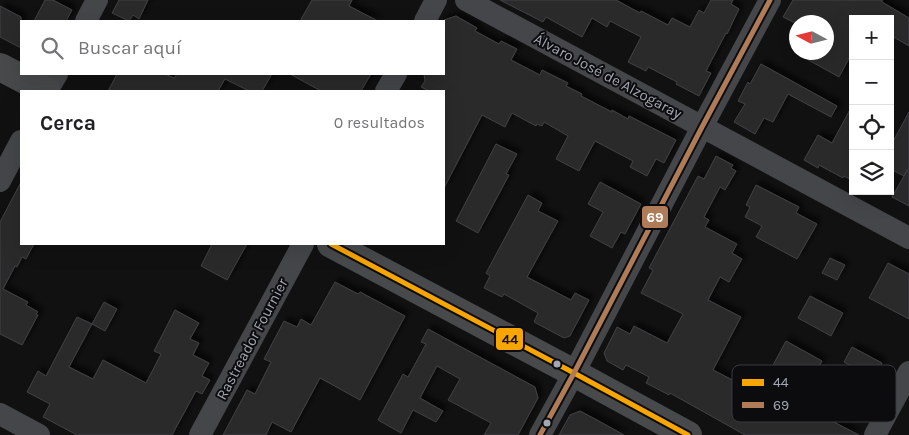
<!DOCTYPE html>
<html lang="es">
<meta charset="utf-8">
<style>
body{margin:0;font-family:Karla,sans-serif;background:#f2f2f2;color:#202124}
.controls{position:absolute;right:15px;top:15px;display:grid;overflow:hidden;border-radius:0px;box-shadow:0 5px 20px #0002}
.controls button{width:45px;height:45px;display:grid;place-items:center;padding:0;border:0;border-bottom:1px solid #e0e0e0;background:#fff;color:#202124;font:25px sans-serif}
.compass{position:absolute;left:789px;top:15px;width:45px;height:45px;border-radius:50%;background:#fff;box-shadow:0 5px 20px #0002;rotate:277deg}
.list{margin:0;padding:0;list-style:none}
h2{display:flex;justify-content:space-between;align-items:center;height:65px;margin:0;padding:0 20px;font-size:21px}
h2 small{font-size:16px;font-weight:400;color:#757577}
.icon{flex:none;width:28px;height:28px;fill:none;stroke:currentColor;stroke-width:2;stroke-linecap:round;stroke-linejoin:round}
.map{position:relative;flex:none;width:909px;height:435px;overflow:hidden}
.search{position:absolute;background:#fff;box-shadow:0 5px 20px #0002;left:20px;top:20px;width:425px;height:55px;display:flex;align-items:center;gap:12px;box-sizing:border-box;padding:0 18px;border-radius:0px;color:#757577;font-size:19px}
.panel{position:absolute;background:#fff;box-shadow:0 5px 20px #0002;left:20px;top:90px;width:425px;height:155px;border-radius:0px}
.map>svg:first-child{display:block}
.building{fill:#2c2c2c;stroke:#404144;filter:url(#shadow)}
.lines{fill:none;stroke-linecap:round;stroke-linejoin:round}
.minor{stroke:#45464a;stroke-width:22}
.major{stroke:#48494b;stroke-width:28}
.bus-1-casing{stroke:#0c0b0d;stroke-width:9}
.bus-2-casing{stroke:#0c0b0d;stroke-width:9}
.bus-1{stroke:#f7a600;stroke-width:5}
.bus-2{stroke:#b07c57;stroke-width:5}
.bus-dot{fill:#a2a7b2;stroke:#0c0b0d;stroke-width:2}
.labels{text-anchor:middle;stroke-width:4;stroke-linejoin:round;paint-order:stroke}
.street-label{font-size:15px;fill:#a2a7b2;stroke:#0c0b0d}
.key{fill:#0c0b0d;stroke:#393a3f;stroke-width:1}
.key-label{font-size:14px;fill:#a2a7b2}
.line-badge{stroke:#0c0b0d;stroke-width:2}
.badge-label{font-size:14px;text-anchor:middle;font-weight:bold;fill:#fff}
.pale-badge-label{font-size:14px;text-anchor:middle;font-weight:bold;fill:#111}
</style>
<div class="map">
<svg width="909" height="435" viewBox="0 0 909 435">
<defs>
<filter id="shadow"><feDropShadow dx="4.5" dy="-4.5" stdDeviation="2.5" flood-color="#0009"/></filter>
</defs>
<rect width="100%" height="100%" fill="#111"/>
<path class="building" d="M45,0H53L72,10L66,21H34Z
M119,0H148L139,19L133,15L129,21L112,13Z
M312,0H352L349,6L378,21H300Z
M500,0H616L640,13L641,11L668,25L672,18L690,27L699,10L704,13L711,0H733L731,4L739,9L727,34L726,33L706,71L711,73L699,96L676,84L677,82L648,67L646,71L628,62L641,37L610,21L607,27L592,18L582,37L546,17L543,22Z
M793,0H882V2L909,18V46L890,35V19H853V51L839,77L794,52H826V22H793L783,17Z
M0,6L21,17V48L0,37Z
M456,16L477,28L475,31L499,44L501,41L517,49L511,60L540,75L542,70L568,83L566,86L582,94L581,96L612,112V110L628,119L629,116L676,140L664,163L656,159L647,176L630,167L633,161L595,141L579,171L556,159L568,136L544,122L542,126L537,124L536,126L512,113L505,127L482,115L444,188V91H429L421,87L425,81L424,74H444V20Z
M761,64L837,106L831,117L788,94L773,122L764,118L755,134L734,122L745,104L738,101L748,82L750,84Z
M117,74H165L174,78L177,74H272L262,91H249L225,79L218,91H108Z
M290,74H371L361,91H321Z
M853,104V181L844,176L843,178L819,165L818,168L804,160L818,135L832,143Z
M909,112V206L892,197L908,169L904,176L890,169V147Z
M496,144L517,154L506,174L509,175L478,233L456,221Z
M716,156L733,165L731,168L736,171L725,190L720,187L704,217L709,220L705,227L737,244L732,253L742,259L729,282L720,277L708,300L741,317L713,370L758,393L786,341L822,361L810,383L832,395L822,416L859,435H745L670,393L669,395L646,383L649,377L626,365L623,370L607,361L604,353L617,327L630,334L634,326L667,343L683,314L641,293L653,270L649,268L698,176L704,179Z
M21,182V244H34L26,259L22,257L17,267L15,266L3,289L28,302L26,305L38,312L36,314L38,315L22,345L0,334V222Z
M600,182L641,204L625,234L621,232L612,248L590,236L603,212L588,204Z
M756,185L799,207L796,213L817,224L797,259L756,237L762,226L745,217L750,207L746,205Z
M528,195L542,203L538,211L558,221L527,277L571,300L575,293L589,300L570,336L564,338L534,322L538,313L504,294L502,297L484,288L490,276L486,273Z
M212,244H247L227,280L201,266Z
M830,258L845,265L837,280L822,273Z
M888,263L909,274V319L869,298Z
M335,282L358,294L360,292L405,316L360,400L320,378L291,432L272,422L266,435H223L247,390L255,394L271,362L264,359L284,321L297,327L301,319L311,325Z
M810,296L843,313L831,336L798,318Z
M104,302L117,309L105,331L92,324Z
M175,310L199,323L190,339L199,343L193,355L209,363L202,376L210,380L202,394L196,391L172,435H77L43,417L50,404L27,392L38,371L46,376L77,317L92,324L69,367L93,379L103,360L146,383L161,354L154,351Z
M428,329L535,387L538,398L518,435H484L491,423L448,400L460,379L437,366L420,398L443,411L436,422L413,410L401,433L378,420L403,374L408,377L426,344L421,342Z
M852,347L882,363L866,393L846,383L855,368L844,362Z
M580,411L597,420L624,435H559L570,415Z"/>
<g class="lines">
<path class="minor" d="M466,0L909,238
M86,21L97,0
M425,21L436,0
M47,91L57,74
M386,91L396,74
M0,181L21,141
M0,414L39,435
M200,435L303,244
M540,435L574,373L702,127L770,0
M875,435L909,372"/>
<path class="major" d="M0,67L46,91
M331,244L574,373L688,435"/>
<g class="bus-1-casing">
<path id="bus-1" d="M331,244L574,373L688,435"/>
</g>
<g class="bus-2-casing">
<path id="bus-2" d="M540,435L574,373L702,127L770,0"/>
</g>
<use href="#bus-1" class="bus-1"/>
<use href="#bus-2" class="bus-2"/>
</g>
<g class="bus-dot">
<circle cx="557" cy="364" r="4.5"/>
<circle cx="547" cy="423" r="4.5"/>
</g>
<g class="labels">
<g class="street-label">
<text transform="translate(608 76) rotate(28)" y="5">Álvaro José de Alzogaray</text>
<text transform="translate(252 339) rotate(-62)" y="5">Rastreador Fournier</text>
</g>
</g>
<rect x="732" y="365" width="164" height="57" rx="8" class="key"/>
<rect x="742" y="379" width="22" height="7" fill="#f7a600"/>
<rect x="742" y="402" width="22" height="6" fill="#b07c57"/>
<g class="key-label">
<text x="773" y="387">44</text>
<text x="773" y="410">69</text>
</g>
<g class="line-badge">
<rect x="641" y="205" width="28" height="24" rx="5" fill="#b07c57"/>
<rect x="495" y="327" width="29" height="24" rx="5" fill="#f7a600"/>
</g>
<g class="badge-label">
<text x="655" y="222">69</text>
</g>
<g class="pale-badge-label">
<text x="510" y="344">44</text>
</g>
</svg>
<div class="controls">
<button>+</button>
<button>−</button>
<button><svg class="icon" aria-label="locate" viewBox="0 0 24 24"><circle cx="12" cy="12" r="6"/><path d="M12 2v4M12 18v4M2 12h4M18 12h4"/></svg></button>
<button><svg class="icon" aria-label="layers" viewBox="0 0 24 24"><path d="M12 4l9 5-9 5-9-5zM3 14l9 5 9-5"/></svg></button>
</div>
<svg class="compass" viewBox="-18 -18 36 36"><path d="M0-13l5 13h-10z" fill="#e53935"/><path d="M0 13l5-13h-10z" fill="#757577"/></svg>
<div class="search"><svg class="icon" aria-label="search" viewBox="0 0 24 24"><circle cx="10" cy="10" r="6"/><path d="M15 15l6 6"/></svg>Buscar aquí</div>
<section class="panel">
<h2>Cerca<small>0 resultados</small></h2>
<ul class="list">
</ul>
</section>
</div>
